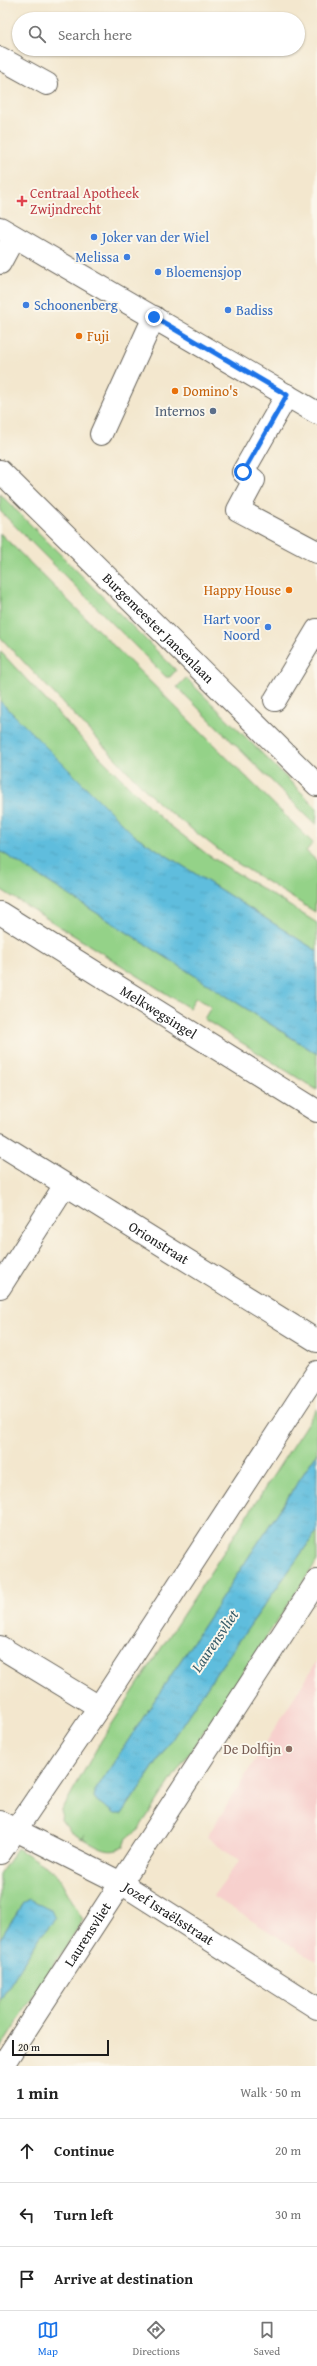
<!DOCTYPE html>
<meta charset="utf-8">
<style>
body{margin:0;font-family:"Gentium Book Plus",serif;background:#f2f2f2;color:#222}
.scale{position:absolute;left:12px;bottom:10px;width:97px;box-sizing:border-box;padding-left:4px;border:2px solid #1c1c1c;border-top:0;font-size:11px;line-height:14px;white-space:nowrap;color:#1c1c1c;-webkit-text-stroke:3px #fbf7ec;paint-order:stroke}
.stop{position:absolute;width:12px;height:12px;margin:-9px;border:3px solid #1a73e8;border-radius:50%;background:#fff}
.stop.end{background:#1a73e8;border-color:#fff;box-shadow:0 1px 4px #0008}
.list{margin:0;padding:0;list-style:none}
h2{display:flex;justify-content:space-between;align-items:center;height:52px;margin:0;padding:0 16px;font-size:17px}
h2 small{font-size:13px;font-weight:400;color:#767676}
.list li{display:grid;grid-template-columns:26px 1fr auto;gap:12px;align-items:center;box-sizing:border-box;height:64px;padding:0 16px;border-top:1px solid #e0e0e0}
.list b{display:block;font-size:15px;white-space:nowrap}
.list em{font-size:13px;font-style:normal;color:#767676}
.icon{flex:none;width:22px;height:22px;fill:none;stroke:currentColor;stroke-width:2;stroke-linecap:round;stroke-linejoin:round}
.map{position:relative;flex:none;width:317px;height:2066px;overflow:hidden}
.search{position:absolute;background:#fff;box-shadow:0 1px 3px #0004;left:12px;right:12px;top:12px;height:44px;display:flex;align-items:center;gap:10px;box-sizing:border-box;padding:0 14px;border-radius:22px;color:#767676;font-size:15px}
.sheet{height:244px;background:#fff}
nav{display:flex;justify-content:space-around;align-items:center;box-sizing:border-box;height:56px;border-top:1px solid #e0e0e0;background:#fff;font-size:11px;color:#767676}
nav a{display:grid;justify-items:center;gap:2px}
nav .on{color:#1a73e8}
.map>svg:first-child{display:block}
.built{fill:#f7d0cd}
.green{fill:#94d288;stroke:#587752}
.water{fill:url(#water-ripples);stroke:#3e6c7c}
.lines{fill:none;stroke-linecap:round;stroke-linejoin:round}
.minor-casing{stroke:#67635a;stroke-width:24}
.minor{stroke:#fff;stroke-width:22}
.route{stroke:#1a73e8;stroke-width:5}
.health-dot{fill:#e0444e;stroke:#fbf7ec;stroke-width:1.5}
.shop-dot{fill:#3f7fe0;stroke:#fbf7ec;stroke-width:1.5}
.food-dot{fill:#e8710a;stroke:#fbf7ec;stroke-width:1.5}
.service-dot{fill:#5c6f8a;stroke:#fbf7ec;stroke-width:1.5}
.education-dot{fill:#8d6e63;stroke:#fbf7ec;stroke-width:1.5}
.labels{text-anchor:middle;stroke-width:4;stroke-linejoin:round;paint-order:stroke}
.health-label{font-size:14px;fill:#be3a42;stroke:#fbf7ec;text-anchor:start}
.shop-label{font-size:14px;fill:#366cbe;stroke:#fbf7ec;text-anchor:start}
.food-label{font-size:14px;fill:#c56008;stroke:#fbf7ec;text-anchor:start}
.service-label{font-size:14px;fill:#4e5e75;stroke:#fbf7ec;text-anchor:end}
.street-label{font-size:14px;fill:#1c1c1c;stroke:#fbf7ec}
.education-label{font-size:14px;fill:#785e54;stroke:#fbf7ec;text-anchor:end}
.water-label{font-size:15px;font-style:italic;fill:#375c69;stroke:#fbf7ec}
</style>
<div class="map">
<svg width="317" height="2066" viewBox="0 0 317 2066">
<defs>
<pattern id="water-ripples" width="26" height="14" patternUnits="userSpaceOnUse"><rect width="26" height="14" fill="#5fbddd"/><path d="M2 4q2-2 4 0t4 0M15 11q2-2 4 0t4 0" fill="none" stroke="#52a2bd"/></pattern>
</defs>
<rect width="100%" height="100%" fill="#fbf7ec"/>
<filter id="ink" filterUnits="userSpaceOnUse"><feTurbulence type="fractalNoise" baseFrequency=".025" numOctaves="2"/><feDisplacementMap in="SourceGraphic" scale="8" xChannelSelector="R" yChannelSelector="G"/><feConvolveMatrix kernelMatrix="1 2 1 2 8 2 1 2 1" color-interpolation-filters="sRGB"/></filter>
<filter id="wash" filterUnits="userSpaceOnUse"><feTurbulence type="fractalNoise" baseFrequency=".012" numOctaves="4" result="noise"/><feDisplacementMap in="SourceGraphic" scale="16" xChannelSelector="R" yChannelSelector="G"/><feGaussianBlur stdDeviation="0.9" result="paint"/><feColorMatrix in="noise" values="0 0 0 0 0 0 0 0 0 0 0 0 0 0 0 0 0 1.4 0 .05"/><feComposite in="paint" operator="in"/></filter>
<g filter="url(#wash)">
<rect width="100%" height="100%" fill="#f3e7ce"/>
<path class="built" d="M317,1661V1962L213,1896L240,1860L207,1837Z"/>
<path class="green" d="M0,494L176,670L170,677H166L0,511Z
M0,533L313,843L306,851L317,861L315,912L229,858L158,803L0,637Z
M0,651L81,738L163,820L208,855L317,923V951L134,835L0,701Z
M186,678L317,808L316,825L177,687Z
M0,851L317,1054V1090L204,1019L211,1007L196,997L189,1008L0,889Z
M317,1408V1453L95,1791V1799L122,1814L217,1672L317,1531V1561L138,1830L127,1838L124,1847C108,1856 98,1847 83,1839L84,1835L82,1839L71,1832L61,1820L62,1810L101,1741Z
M17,1848L57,1874L83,1920L0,2048V2000L40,1937L55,1919L30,1899L23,1903L0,1939V1874Z"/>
<path class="water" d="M0,701L134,835L317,951V1054L0,851Z
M317,1453V1531L217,1672L122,1814H115L94,1799L95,1791Z
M30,1899L51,1910L55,1919L40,1937L0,2000V1939L23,1903Z"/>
</g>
<g filter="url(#ink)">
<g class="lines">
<g class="minor-casing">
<g id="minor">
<path d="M0,58L47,84"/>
<path d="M0,228L317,413"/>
<path d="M0,263L14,237"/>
<path d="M287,395L243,472L254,480L238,510L317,552"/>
<path d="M101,434L154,317"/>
<path id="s1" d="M0,471L317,785"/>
<path d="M275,700L317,630"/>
<path id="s2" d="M0,913L317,1111"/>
<path id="s3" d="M0,1144L317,1341"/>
<path d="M0,1287L65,1185"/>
<path d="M0,1647L99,1707"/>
<path id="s4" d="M0,1822L121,1883L317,2008"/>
<path d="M0,1853L99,1707L317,1372"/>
<path id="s5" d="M2,2066L317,1581"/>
</g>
</g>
<use href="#minor" class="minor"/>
</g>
</g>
<g class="lines" filter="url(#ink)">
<path class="route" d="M154,317L287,395L243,472"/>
</g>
<path class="health-dot" d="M20 195h4v4h4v4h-4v4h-4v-4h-4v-4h4z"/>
<g class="shop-dot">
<circle cx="94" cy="237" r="4"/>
<circle cx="127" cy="257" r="4"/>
<circle cx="158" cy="272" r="4"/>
<circle cx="26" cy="305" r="4"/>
<circle cx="228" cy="310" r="4"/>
<circle cx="268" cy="627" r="4"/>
</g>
<g class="food-dot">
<circle cx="79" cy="336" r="4"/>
<circle cx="175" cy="391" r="4"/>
<circle cx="289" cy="590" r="4"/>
</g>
<circle class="service-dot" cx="213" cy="411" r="4"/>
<circle class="education-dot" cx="289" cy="1749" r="4"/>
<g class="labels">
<g class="health-label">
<text x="30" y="198">Centraal Apotheek<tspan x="30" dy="16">Zwijndrecht</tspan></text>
</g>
<g class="shop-label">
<text x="102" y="242">Joker van der Wiel</text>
<text x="119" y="262" text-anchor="end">Melissa</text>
<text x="166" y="277">Bloemensjop</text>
<text x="34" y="310">Schoonenberg</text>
<text x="236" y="315">Badiss</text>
<text x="260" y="624" text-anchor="end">Hart voor<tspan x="260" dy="16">Noord</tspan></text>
</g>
<g class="food-label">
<text x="87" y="341">Fuji</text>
<text x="183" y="396">Domino's</text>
<text x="281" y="595" text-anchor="end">Happy House</text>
</g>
<g class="service-label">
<text x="205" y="416">Internos</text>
</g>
<g class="street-label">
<text dy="5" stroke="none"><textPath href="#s1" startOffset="223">Burgemeester Jansenlaan</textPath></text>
<text dy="5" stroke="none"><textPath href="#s2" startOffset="187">Melkwegsingel</textPath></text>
<text dy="5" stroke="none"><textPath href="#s3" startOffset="187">Orionstraat</textPath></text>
<text dy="5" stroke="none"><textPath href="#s4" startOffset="192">Jozef Israëlsstraat</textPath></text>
<text dy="5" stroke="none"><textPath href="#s5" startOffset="157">Laurensvliet</textPath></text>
</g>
<g class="education-label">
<text x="281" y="1754">De Dolfijn</text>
</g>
<g class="water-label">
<text transform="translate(215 1641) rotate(-56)" y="5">Laurensvliet</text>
</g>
</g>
</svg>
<div class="scale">20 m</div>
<div class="stop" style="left:243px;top:472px"></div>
<div class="stop end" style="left:154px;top:317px"></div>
<div class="search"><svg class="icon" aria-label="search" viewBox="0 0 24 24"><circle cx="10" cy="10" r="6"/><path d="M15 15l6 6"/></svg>Search here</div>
</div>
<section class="sheet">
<h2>1 min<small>Walk · 50 m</small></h2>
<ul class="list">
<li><svg class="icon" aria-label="ahead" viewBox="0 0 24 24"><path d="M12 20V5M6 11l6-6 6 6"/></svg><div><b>Continue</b></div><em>20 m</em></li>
<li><svg class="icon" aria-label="left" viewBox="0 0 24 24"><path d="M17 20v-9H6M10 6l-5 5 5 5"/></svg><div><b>Turn left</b></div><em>30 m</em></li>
<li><svg class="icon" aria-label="arrive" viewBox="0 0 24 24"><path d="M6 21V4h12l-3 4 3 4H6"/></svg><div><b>Arrive at destination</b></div></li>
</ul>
</section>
<nav>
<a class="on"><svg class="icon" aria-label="map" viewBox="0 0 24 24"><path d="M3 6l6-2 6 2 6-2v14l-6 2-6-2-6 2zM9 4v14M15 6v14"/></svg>Map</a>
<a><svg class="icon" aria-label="directions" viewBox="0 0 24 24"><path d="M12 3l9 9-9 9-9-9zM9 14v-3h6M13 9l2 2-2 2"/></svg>Directions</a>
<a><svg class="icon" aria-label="saved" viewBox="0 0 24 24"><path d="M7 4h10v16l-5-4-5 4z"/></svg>Saved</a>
</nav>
